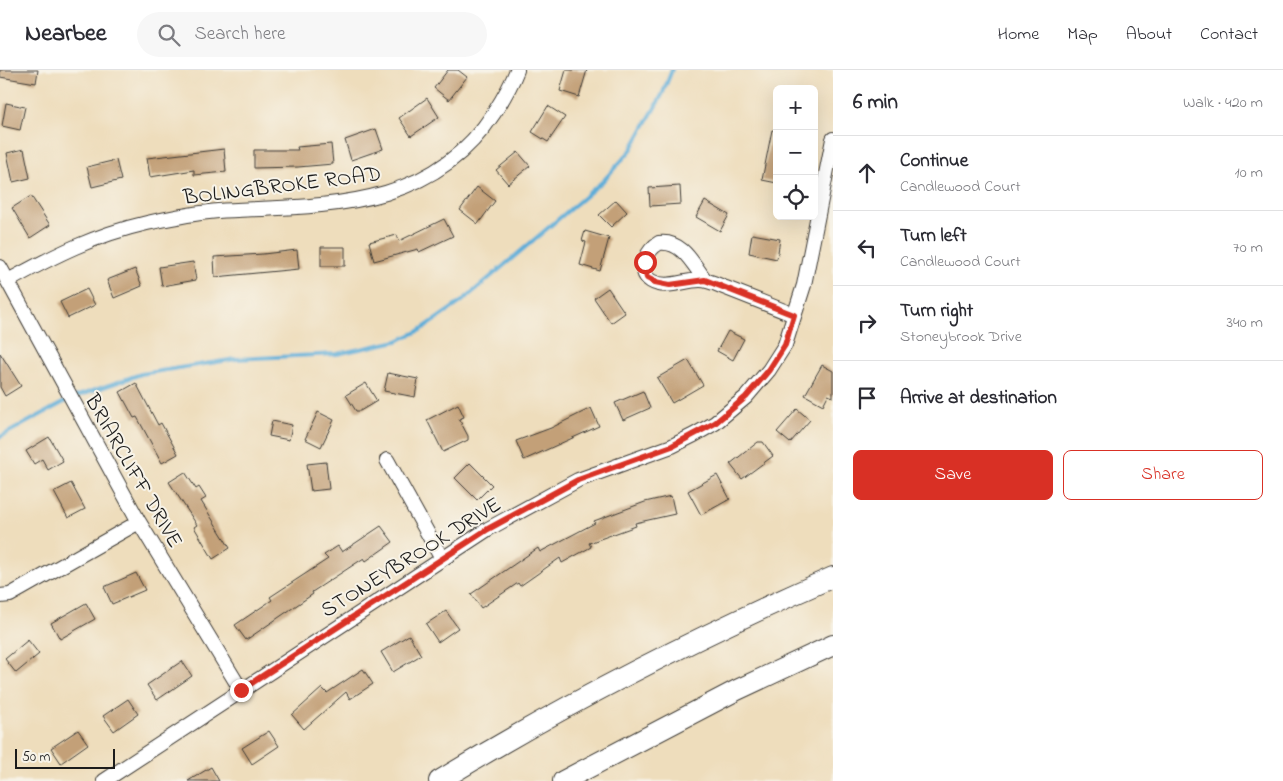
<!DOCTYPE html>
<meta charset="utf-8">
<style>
body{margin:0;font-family:"Indie Flower",sans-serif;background:#f7f7f7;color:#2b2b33}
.controls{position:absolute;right:15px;top:15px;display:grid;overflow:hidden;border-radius:8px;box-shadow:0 5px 20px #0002}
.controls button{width:45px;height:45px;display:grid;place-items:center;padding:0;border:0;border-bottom:1px solid #e1e1e2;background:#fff;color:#2b2b33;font:25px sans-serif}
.scale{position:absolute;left:15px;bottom:12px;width:100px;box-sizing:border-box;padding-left:5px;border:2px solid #1c1c1c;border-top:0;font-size:14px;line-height:18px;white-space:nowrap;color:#1c1c1c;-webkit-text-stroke:4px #f7f3e8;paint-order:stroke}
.stop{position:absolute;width:15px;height:15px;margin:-11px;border:4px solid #d93025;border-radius:50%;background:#fff}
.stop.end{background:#d93025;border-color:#fff;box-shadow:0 1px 5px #0008}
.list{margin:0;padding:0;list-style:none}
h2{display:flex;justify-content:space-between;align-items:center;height:65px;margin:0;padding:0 20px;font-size:21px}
h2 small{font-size:16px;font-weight:400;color:#7c7c81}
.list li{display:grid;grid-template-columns:32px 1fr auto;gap:15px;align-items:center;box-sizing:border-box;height:75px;padding:0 20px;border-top:1px solid #e1e1e2}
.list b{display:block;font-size:19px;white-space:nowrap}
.list p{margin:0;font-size:16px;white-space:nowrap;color:#7c7c81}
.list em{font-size:16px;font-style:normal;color:#7c7c81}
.actions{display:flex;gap:10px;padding:15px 20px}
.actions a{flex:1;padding:11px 0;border:1px solid #d93025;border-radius:8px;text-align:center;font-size:18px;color:#d93025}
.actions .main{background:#d93025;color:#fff}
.icon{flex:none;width:28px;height:28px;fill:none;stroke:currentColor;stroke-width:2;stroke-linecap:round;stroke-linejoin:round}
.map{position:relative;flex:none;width:833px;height:711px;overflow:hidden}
header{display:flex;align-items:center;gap:30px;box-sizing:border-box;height:70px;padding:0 25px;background:#fff;border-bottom:1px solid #e1e1e2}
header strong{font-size:24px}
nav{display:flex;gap:28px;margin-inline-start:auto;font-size:18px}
.search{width:350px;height:45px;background:#f7f7f7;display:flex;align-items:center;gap:12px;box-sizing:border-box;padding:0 18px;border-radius:28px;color:#7c7c81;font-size:19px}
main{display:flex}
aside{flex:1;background:#fff}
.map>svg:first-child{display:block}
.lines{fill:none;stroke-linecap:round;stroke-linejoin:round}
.stream{stroke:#5eadd8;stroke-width:4}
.building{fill:#c3a078}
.minor-casing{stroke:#3c3934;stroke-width:16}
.highway-casing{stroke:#3c3934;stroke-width:22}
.minor{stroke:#fff;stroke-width:14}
.highway{stroke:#fff;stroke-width:20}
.route{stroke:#d93025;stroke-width:6}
.labels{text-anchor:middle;stroke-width:4;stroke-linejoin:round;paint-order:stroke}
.street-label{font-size:22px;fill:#1c1c1c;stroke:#f7f3e8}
</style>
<header>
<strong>Nearbee</strong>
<div class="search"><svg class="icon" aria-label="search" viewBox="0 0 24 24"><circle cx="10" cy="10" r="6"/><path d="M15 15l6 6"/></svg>Search here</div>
<nav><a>Home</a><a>Map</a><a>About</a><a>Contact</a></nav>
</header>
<main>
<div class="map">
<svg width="833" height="711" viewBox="0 0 833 711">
<rect width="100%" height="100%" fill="#f7f3e8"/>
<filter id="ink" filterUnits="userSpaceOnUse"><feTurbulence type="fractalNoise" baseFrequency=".02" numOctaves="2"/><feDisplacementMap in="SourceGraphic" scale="10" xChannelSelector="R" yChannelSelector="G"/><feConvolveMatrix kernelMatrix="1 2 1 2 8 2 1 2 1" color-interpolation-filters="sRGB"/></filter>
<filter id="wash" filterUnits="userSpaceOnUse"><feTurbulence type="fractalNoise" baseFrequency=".0096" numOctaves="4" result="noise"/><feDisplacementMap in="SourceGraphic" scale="20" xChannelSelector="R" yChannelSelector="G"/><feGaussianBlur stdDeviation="1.12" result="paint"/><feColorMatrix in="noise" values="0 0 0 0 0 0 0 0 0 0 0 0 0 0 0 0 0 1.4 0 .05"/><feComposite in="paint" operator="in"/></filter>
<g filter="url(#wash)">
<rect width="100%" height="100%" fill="#eeddbc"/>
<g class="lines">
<path class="stream" d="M75,327L141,304L236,289L337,284L397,271L419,261L461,232L603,111L631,80L662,25L672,0
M0,367L68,330"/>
</g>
<g id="blocks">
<path class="building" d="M0,0H38L36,13L0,7Z
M448,0H458L467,7L449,30L434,18Z
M566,0H587L579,27L560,21Z
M427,28L439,47L411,66L399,48Z
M6,33L25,37L20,60L2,56Z
M548,36L565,47L548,72L532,62Z
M376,59L383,79L351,90L345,70Z
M772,60L777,61V113L762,110Z
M331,74L333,94L298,97L254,98V80H298L297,77Z
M24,79L30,108L13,112L7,83Z
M224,79L226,102L194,105V100L150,107L147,88Z
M518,82L530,96L508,114L496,100Z
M116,90L121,110L92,117L87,97Z
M680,116L681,134L650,136L649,118Z
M477,117L495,131L478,154L460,140Z
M31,126L50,155L30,168L12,138Z
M616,130L627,142L611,157L599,145Z
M705,131L729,145L720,161L696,147Z
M444,149L453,166L419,182L418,179L374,191L369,172L397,165L399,171Z
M585,161L609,168L600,201L580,195L586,172L582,171Z
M752,164L780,169L777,189L749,183Z
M321,177H345V196H321Z
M297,180L299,199L215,207L214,187L263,184Z
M193,192L196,210L162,216L159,197Z
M135,199L142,216L114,228L107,210Z
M608,218L625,243L611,253L594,228Z
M87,219L95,235L68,248L60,232Z
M728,261L744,269L733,290L717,281Z
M0,283L21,316L5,326L0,317Z
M688,290L703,315L672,333L657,308Z
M822,295L833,301V327L828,325L823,335L805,325Z
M388,303L418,309L415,327L384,321Z
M136,313L158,355L161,353L178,384L162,393L137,347L134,348L120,322Z
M366,313L377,331L360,341H356L346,325Z
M643,321L650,338L623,350L615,333Z
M458,334L464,347L459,349L468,366V370L443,382L427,350Z
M591,338L599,356L524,390L516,371L551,358Z
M797,339L810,350L790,373L777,362Z
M318,342L334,350L321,377L305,369Z
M272,351L292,355L289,370L269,366Z
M49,367L63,391L48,400L42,389L34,394L26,381Z
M758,372H763L773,386L742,409L730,394Z
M326,392L329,419L311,421L307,394Z
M470,393L492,415L477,430L455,408Z
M185,402L196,419L199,417L206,428L201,431L230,478L213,489L194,457L197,455L169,412Z
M717,405L730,429L701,445L688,421Z
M71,413L85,439L68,448L54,422Z
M671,426L675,444L635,453L636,456L589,473L591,477L562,493L560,488L520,516L518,513L481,538L471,524L538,478L540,482L595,453L594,451L645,432Z
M381,456L393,472L366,491L364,488L312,522L313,524L246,570L235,555L272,530L270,527L328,489L324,485L338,476L342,482Z
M136,503L145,520L112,534L104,517Z
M86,533L95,549L60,569L51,553Z
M446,541L458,558L438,572L426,554Z
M409,565L421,585L393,602L381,582Z
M28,570L39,584L16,603L5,589Z
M182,591L192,606L157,630L147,615Z
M363,599L373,614L350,629L346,622L304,659L292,645L322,618L327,623Z
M128,629L138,644L114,661L103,646Z
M78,660L88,674L61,693L51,678Z
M269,661L279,676L252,694L242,678Z
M211,697L219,711H188Z"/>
</g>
</g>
<g filter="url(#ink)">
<use href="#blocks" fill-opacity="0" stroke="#3c3934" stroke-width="1"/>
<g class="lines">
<g class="minor-casing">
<path id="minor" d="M0,197L139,452L241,620
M705,210C693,194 682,170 659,173C648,179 635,201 651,211C666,220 684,210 700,210C709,210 718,215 726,218C749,227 772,236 794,245
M8,211C55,185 95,165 147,153C170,148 195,143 218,141C322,135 430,142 494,43C503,29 511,16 517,0
M387,390L442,489
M0,526L10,525L139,452
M104,711L488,459L578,410L672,376L694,365L715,353L746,327L769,300L785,275L804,215L833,69"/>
</g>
<g class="highway-casing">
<path id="highway" d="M439,711C565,634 698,566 833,507
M563,711L737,620L833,575"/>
</g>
<use href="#minor" class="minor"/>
<use href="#highway" class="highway"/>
</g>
</g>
<g class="lines" filter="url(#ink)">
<path class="route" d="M241,620L488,459L578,410L672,376L715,353L746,327L769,300L785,275L794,245L705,210L670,215L655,212L647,208L644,198L645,192"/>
</g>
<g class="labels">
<g class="street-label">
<text transform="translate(282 114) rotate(-7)" y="8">BOLINGBROKE ROAD</text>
<text transform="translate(135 400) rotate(60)" y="8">BRIARCLIFF DRIVE</text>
<text transform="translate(410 486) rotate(-32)" y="8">STONEYBROOK DRIVE</text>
</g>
</g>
</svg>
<div class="controls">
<button>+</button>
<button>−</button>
<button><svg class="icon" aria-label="locate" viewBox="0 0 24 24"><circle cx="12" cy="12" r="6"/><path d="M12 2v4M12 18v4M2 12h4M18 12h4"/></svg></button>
</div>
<div class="scale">50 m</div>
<div class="stop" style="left:645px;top:192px"></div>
<div class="stop end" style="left:241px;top:620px"></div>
</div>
<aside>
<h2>6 min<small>Walk · 420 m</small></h2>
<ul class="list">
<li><svg class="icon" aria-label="ahead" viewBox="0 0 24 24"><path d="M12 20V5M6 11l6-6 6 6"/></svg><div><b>Continue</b><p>Candlewood Court</p></div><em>10 m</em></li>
<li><svg class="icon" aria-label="left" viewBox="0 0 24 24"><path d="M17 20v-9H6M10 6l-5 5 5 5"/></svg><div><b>Turn left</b><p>Candlewood Court</p></div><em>70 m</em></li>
<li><svg class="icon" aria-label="right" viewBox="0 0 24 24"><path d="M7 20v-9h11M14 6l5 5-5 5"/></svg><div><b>Turn right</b><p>Stoneybrook Drive</p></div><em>340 m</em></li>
<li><svg class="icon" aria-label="arrive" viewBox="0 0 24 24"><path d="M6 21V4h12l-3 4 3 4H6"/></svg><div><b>Arrive at destination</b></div></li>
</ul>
<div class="actions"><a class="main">Save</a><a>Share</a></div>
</aside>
</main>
